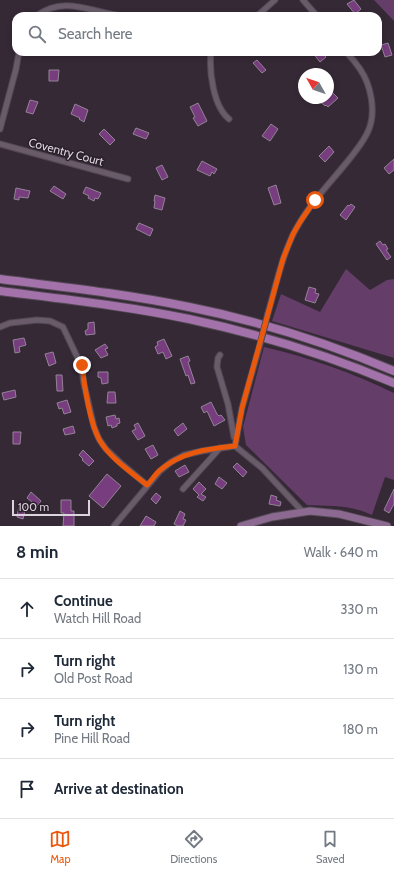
<!DOCTYPE html>
<meta charset="utf-8">
<style>
body{margin:0;font-family:Cabin,sans-serif;background:#f2f2f3;color:#1f2937}
.compass{position:absolute;left:298px;top:68px;width:36px;height:36px;border-radius:50%;background:#fff;box-shadow:0 2px 6px #0003;rotate:310deg}
.scale{position:absolute;left:12px;bottom:10px;width:78px;box-sizing:border-box;padding-left:4px;border:2px solid #dcd4dd;border-top:0;font-size:11px;line-height:14px;white-space:nowrap;color:#dcd4dd;-webkit-text-stroke:3px #2b1f2c;paint-order:stroke}
.stop{position:absolute;width:12px;height:12px;margin:-9px;border:3px solid #ea580c;border-radius:50%;background:#fff}
.stop.end{background:#ea580c;border-color:#fff;box-shadow:0 1px 4px #0008}
.list{margin:0;padding:0;list-style:none}
h2{display:flex;justify-content:space-between;align-items:center;height:52px;margin:0;padding:0 16px;font-size:17px}
h2 small{font-size:13px;font-weight:400;color:#747a83}
.list li{display:grid;grid-template-columns:26px 1fr auto;gap:12px;align-items:center;box-sizing:border-box;height:60px;padding:0 16px;border-top:1px solid #e0e1e3}
.list b{display:block;font-size:15px;white-space:nowrap}
.list p{margin:0;font-size:13px;white-space:nowrap;color:#747a83}
.list em{font-size:13px;font-style:normal;color:#747a83}
.icon{flex:none;width:22px;height:22px;fill:none;stroke:currentColor;stroke-width:2;stroke-linecap:round;stroke-linejoin:round}
.map{position:relative;flex:none;width:394px;height:526px;overflow:hidden}
.search{position:absolute;background:#fff;box-shadow:0 2px 6px #0003;left:12px;right:12px;top:12px;height:44px;display:flex;align-items:center;gap:10px;box-sizing:border-box;padding:0 14px;border-radius:12px;color:#747a83;font-size:15px}
.sheet{height:292px;background:#fff}
nav{display:flex;justify-content:space-around;align-items:center;box-sizing:border-box;height:56px;border-top:1px solid #e0e1e3;background:#fff;font-size:11px;color:#747a83}
nav a{display:grid;justify-items:center;gap:2px}
nav .on{color:#ea580c}
.map>svg:first-child{display:block}
.green{fill:#643d68}
.building{fill:#773d7e;stroke:#938495}
.lines{fill:none;stroke-linecap:round;stroke-linejoin:round}
.minor-casing{stroke:#524853;stroke-width:7}
.major-casing{stroke:#524853;stroke-width:9}
.highway-casing{stroke:#524853;stroke-width:10}
.minor{stroke:#695b6a;stroke-width:5}
.major{stroke:#8c6990;stroke-width:7}
.highway{stroke:#a472aa;stroke-width:8}
.minor-bridge-casing{stroke:#524853;stroke-width:7;stroke-linecap:butt}
.minor-bridge{stroke:#695b6a;stroke-width:5}
.route{stroke:#ea580c;stroke-width:5}
.labels{text-anchor:middle;stroke-width:3;stroke-linejoin:round;paint-order:stroke}
.street-label{font-size:12px;fill:#dcd4dd;stroke:#2b1f2c}
</style>
<div class="map">
<svg width="394" height="526" viewBox="0 0 394 526">
<rect width="100%" height="100%" fill="#352936"/>
<path class="green" d="M374,0H394V21Z
M346,269L370,290L387,280L394,279V358L272,321L281,294L320,312Z
M264,347C308,357 353,373 394,393V480L385,477L372,515C352,505 329,506 307,505L246,445L243,427Z"/>
<path class="building" d="M354,0L361,9L355,14L347,4Z
M388,43L392,55L385,57L381,45Z
M312,52H322L326,57L320,62Z
M257,60L266,70L262,73L253,63Z
M49,70H59L58,81H49Z
M332,92L338,98L328,107L326,105L325,106L316,98H328V96Z
M30,100L38,102L33,114L26,112Z
M198,103L207,121L198,126L193,118L195,117L190,107Z
M75,104L88,110L84,122L79,119L80,118L71,114Z
M271,124L278,129L270,141L262,136Z
M136,128L149,133L146,139L133,134Z
M104,129L115,140L110,145L99,134Z
M329,146L334,152L325,162L319,156Z
M394,159V170L389,174L384,168Z
M202,161L217,169L214,174L212,172L210,176L197,170Z
M162,165L168,177L162,180L156,168Z
M276,185L281,203L274,205L268,188Z
M54,186L66,194L63,199L50,191Z
M86,187L101,193L98,199L95,198L94,201L88,198L89,196L83,193Z
M16,188L30,191L28,198L19,197V200L14,199Z
M155,195L165,198L162,210L154,208L155,201H154Z
M351,204L355,207L346,220L340,215L348,205L349,206Z
M139,223L153,229L150,236L136,229Z
M380,241L383,245L385,244L388,249L386,250L391,257L387,260L376,244Z
M309,287L316,289L315,293L319,294L315,303L305,300Z
M94,322L95,334L86,335L85,331L88,329V323Z
M24,338L26,345L19,347L20,352L15,353L13,340Z
M164,339L172,356L166,359L163,352L158,354L155,347L158,345L157,342Z
M105,344L108,348L105,349L108,355L101,358L95,350Z
M53,352L56,363L49,366L45,354Z
M188,356L190,361L188,362L195,383L191,384L188,375L186,376L180,359Z
M98,372H108V383L102,384L101,378L98,377Z
M56,375H62L63,391H57Z
M15,390L16,397L4,400L2,393Z
M108,392H115L116,403H107Z
M67,400L71,412L64,414L62,408L59,409L57,403Z
M211,402L217,414L219,416L221,415L225,420L214,426L207,411L204,413L201,407Z
M115,415L116,419L119,418L120,423L117,424V426L112,428L111,425L108,426L106,417Z
M138,423L145,436L138,440L132,431L136,429L134,425Z
M183,423L187,429L178,436L174,430Z
M73,426L75,433L65,435L63,429Z
M13,432H21L20,444H13Z
M153,445L158,455L151,459L145,449Z
M83,450L94,461L89,466L82,460L83,459L79,455Z
M237,463L247,472L243,477L233,467Z
M185,465L189,472L179,477L175,471Z
M107,474L121,486L103,508L89,496Z
M219,477L227,483L222,489L215,484Z
M199,482L206,489L201,494L206,497L203,501L197,497L199,495L193,489Z
M394,489V504L389,513L384,510Z
M31,492L41,501L37,506L27,498Z
M156,493L161,497L156,504L151,499Z
M271,495L277,497L276,500L281,502L280,506L269,504Z
M61,500H71V511H74V526H63L64,513H61Z
M19,506L26,507L23,519L17,517Z
M180,511L185,514L183,519L186,520L183,526H178L174,524Z
M146,516L156,522L154,526H140Z"/>
<g class="lines">
<g class="minor-casing">
<path id="minor" d="M303,0L317,16
M36,16C58,0 77,6 102,12C109,14 116,15 124,16
M257,16L275,0
M211,52C209,71 213,106 229,119
M0,129L16,69L19,52
M0,144L128,179
M268,313C277,282 283,249 300,222C314,198 334,179 351,157C357,149 365,140 369,129C376,111 371,85 360,69C356,63 351,57 346,52
M0,327L10,323L37,320L50,321L63,327L81,365L84,384L94,427L99,439L106,449L123,465L147,485
M220,355L218,358L217,367L228,404L234,437
M235,446L242,408L259,348
M183,489L220,448
M114,526L160,471L171,462L184,455L202,451L235,446L262,468L302,511"/>
</g>
<g class="major-casing">
<path id="major" d="M241,526L272,517L310,511L339,514L387,526"/>
</g>
<g class="highway-casing">
<path id="highway" d="M0,279C63,287 126,294 189,307C259,321 328,343 394,371
M0,291C63,299 127,306 189,319C259,334 328,355 394,383"/>
</g>
<use href="#minor" class="minor"/>
<use href="#major" class="major"/>
<use href="#highway" class="highway"/>
<g class="minor-bridge-casing">
<path id="minor-bridge" d="M259,348L268,313"/>
</g>
<use href="#minor-bridge" class="minor-bridge"/>
</g>
<g class="lines">
<path class="route" d="M82,365C84,385 90,424 100,441C111,459 131,472 147,485C151,481 155,475 159,471C180,452 208,449 235,446L242,408L283,259L293,234L300,222L315,200"/>
</g>
<g class="labels">
<g class="street-label">
<text transform="translate(66 152) rotate(15)" y="4">Coventry Court</text>
</g>
</g>
</svg>
<svg class="compass" viewBox="-18 -18 36 36"><path d="M0-13l5 13h-10z" fill="#e53935"/><path d="M0 13l5-13h-10z" fill="#747a83"/></svg>
<div class="scale">100 m</div>
<div class="stop" style="left:315px;top:200px"></div>
<div class="stop end" style="left:82px;top:365px"></div>
<div class="search"><svg class="icon" aria-label="search" viewBox="0 0 24 24"><circle cx="10" cy="10" r="6"/><path d="M15 15l6 6"/></svg>Search here</div>
</div>
<section class="sheet">
<h2>8 min<small>Walk · 640 m</small></h2>
<ul class="list">
<li><svg class="icon" aria-label="ahead" viewBox="0 0 24 24"><path d="M12 20V5M6 11l6-6 6 6"/></svg><div><b>Continue</b><p>Watch Hill Road</p></div><em>330 m</em></li>
<li><svg class="icon" aria-label="right" viewBox="0 0 24 24"><path d="M7 20v-9h11M14 6l5 5-5 5"/></svg><div><b>Turn right</b><p>Old Post Road</p></div><em>130 m</em></li>
<li><svg class="icon" aria-label="right" viewBox="0 0 24 24"><path d="M7 20v-9h11M14 6l5 5-5 5"/></svg><div><b>Turn right</b><p>Pine Hill Road</p></div><em>180 m</em></li>
<li><svg class="icon" aria-label="arrive" viewBox="0 0 24 24"><path d="M6 21V4h12l-3 4 3 4H6"/></svg><div><b>Arrive at destination</b></div></li>
</ul>
</section>
<nav>
<a class="on"><svg class="icon" aria-label="map" viewBox="0 0 24 24"><path d="M3 6l6-2 6 2 6-2v14l-6 2-6-2-6 2zM9 4v14M15 6v14"/></svg>Map</a>
<a><svg class="icon" aria-label="directions" viewBox="0 0 24 24"><path d="M12 3l9 9-9 9-9-9zM9 14v-3h6M13 9l2 2-2 2"/></svg>Directions</a>
<a><svg class="icon" aria-label="saved" viewBox="0 0 24 24"><path d="M7 4h10v16l-5-4-5 4z"/></svg>Saved</a>
</nav>
